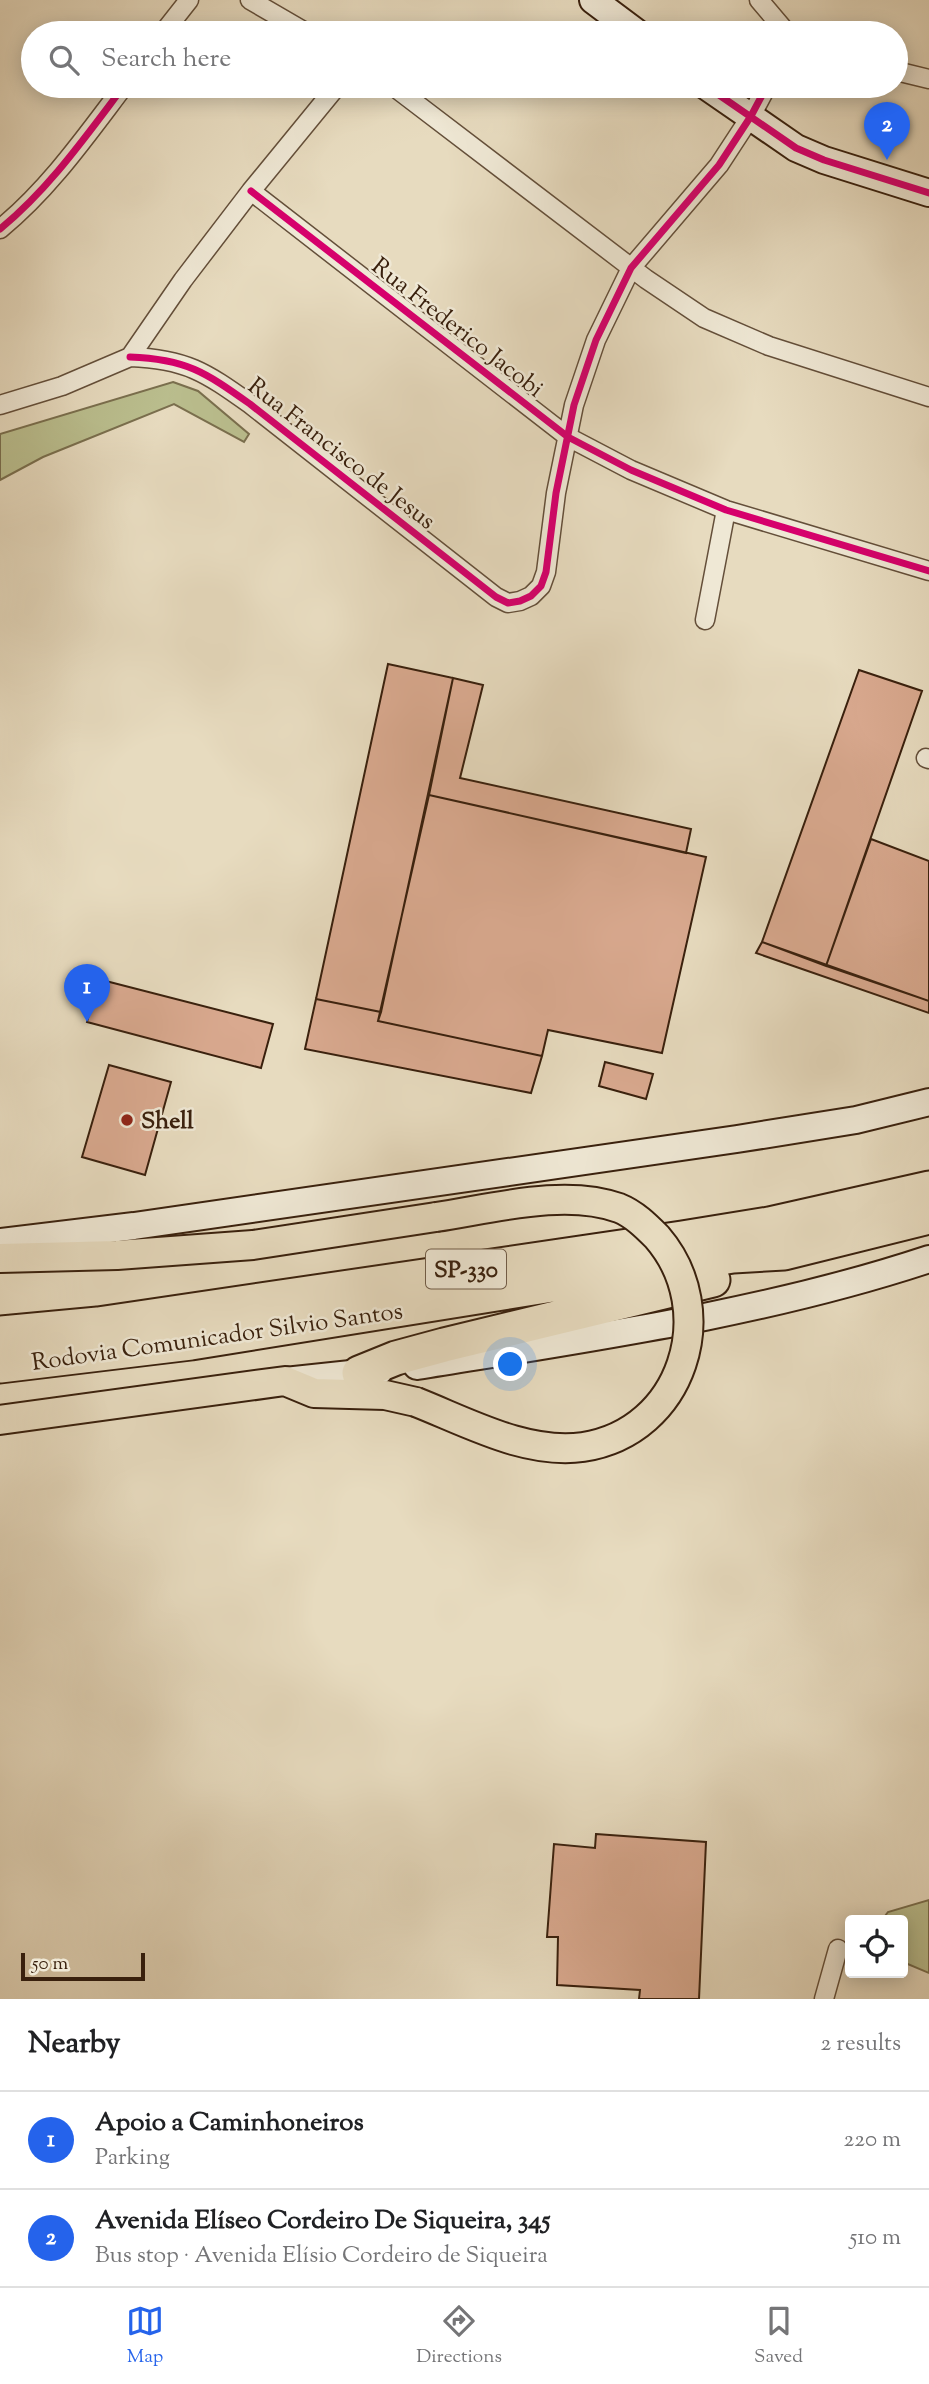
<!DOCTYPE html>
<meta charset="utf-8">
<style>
body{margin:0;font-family:"Sorts Mill Goudy",serif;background:#f2f2f2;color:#202124}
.controls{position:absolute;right:21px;bottom:21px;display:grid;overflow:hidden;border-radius:7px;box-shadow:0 4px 18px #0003}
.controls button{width:63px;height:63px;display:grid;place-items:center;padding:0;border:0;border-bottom:2px solid #e0e0e0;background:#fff;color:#202124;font:35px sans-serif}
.scale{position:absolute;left:21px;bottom:18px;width:124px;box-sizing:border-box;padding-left:7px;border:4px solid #39200d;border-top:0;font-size:19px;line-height:24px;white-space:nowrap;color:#39200d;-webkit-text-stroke:5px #efe8d5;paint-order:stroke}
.you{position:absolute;left:511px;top:1365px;width:24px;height:24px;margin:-18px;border:5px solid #fff;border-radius:50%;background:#1a73e8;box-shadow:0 0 0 10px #1a73e833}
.badge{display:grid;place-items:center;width:46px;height:46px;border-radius:50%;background:#2563eb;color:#fff;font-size:23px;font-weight:700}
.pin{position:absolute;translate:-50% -58px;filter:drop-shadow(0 2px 4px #0008)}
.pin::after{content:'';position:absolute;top:37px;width:24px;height:21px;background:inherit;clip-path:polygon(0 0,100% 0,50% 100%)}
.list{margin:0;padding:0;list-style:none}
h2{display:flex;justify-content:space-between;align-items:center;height:91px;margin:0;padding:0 28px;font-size:30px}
h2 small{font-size:23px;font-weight:400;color:#757577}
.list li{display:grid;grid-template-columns:46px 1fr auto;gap:21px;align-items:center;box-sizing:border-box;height:98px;padding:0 28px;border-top:2px solid #e0e0e0}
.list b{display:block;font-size:26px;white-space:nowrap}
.list p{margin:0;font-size:23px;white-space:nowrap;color:#757577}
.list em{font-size:23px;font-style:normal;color:#757577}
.icon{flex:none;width:38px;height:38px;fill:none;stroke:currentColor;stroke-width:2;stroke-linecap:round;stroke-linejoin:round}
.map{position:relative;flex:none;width:929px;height:1999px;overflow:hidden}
.search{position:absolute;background:#fff;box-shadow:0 4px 18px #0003;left:21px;right:21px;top:21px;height:77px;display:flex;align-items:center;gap:18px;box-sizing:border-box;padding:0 24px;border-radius:38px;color:#757577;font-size:26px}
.sheet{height:287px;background:#fff}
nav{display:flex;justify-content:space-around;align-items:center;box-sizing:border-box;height:98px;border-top:2px solid #e0e0e0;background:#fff;font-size:19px;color:#757577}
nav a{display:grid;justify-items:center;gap:4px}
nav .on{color:#2563eb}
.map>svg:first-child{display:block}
.green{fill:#babe8e;stroke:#7a6f4e;stroke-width:2}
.building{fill:#d9a98f;stroke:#39200d;stroke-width:2}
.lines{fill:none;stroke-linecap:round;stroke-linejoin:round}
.street-casing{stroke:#644f3a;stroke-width:21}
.secondary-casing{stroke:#39200d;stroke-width:30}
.primary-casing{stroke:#39200d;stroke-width:32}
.highway-casing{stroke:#39200d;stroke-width:37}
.street{stroke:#efe8d5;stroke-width:18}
.secondary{stroke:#efe8d5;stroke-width:26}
.primary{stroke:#e7dbbf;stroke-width:28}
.highway{stroke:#e7dbbf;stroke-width:33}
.primary-bridge-casing{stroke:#39200d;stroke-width:32;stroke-linecap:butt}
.primary-bridge{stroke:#e7dbbf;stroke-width:28}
.cycleway-casing{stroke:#efe8d5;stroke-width:11}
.cycleway{stroke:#d6006c;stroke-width:7}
.poi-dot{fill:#8f2418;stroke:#efe8d5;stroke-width:2.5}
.labels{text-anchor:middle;stroke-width:5;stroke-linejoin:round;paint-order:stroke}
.shield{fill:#efe8d5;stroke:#705c49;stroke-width:2}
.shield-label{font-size:23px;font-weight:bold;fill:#39200d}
.street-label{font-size:24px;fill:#39200d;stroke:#efe8d5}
.poi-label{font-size:24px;font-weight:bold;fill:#39200d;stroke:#efe8d5;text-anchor:start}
</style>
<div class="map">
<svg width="929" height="1999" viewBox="0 0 929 1999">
<rect width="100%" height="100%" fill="#e7dbbf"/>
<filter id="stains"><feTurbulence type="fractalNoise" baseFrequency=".00286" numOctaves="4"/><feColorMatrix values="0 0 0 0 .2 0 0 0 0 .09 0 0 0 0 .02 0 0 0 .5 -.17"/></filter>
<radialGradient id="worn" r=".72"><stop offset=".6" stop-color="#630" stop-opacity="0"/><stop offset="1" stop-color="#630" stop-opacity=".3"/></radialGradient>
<path class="green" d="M173,382L198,391L249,434L244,442L174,404L43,457L0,480V434Z
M929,1900V1973L903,1962V1920H882L888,1912Z"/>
<path class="building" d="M388,664L453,678L381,1012L316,999Z
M859,670L922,691L826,966L762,942Z
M453,678L483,685L460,778L691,829L686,853L429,795Z
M429,795L706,857L662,1053L548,1030L542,1056L378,1021Z
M871,839L929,861V1001L826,966Z
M762,942L929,1001V1013L756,953Z
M98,979L273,1024L261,1068L87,1022Z
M316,999L381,1012L378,1021L542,1056L531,1093L305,1049Z
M605,1062L653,1074L646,1099L599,1086Z
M109,1065L171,1082L145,1175L82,1157Z
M596,1834L706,1842L699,1999H639L640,1990L557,1985L558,1937H547L554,1844L595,1848Z"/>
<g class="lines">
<g class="street-casing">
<path id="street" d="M250,0L307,33
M759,0L787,33
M163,33L189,0
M896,71L929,79
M393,86L646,279L704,318L769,346L929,397
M251,191L568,437L631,470L726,510L929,571
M0,229C49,189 86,136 124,86
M130,357C186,359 205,372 250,404L496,597L508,603L520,601L531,596L541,586L546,572L556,493L574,405L596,340L631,268L719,165L751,116L767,86
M0,405L62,386L130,357L183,280L251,191L337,86
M705,620L726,510
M926,758L929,759
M824,1999L838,1949"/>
</g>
<g class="secondary-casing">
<path id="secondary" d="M593,0L637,33
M706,86L796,148L824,160L929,193
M0,1242L134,1226L737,1139L856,1120L929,1102
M417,1366C589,1338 763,1314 929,1259
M285,1381L379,1371"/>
</g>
<g class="primary-casing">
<path id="primary" d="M0,1258L117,1255L253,1245L436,1217
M0,1420L285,1381L314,1393L385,1395L416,1402"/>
</g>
<g class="highway-casing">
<path id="highway" d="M0,1333L98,1324L682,1238L769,1224L929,1188
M0,1366L191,1343L733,1256L784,1253L929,1217
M359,1373L396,1358L444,1345L713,1280"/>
</g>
<use href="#street" class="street"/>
<use href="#secondary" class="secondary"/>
<use href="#primary" class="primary"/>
<use href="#highway" class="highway"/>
<g class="primary-bridge-casing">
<path id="primary-bridge" d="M416,1402C467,1422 526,1455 583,1447C683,1432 721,1311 657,1237C646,1226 634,1214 619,1208C565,1188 491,1209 436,1217"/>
</g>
<use href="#primary-bridge" class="primary-bridge"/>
<g class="cycleway-casing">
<path id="cycleway" d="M706,86L796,148L824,160L929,193
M251,191L568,437L631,470L726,510L929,571
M0,229C49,189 86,136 124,86
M130,357C186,359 205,372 250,404L496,597L508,603L520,601L531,596L541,586L546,572L556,493L574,405L596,340L631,268L719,165L751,116L767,86"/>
</g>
<use href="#cycleway" class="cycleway"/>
</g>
<circle class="poi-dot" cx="127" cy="1120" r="7"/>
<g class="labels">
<rect class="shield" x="426" y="1249.5" width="80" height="39" rx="5"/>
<g class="shield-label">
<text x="466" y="1277">SP-330</text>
</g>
<g class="street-label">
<text transform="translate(458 327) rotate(38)" y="8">Rua Frederico Jacobi</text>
<text transform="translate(342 453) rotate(38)" y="8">Rua Francisco de Jesus</text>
<text transform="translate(217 1336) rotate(-8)" y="8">Rodovia Comunicador Silvio Santos</text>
</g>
<g class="poi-label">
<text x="141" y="1128">Shell</text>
</g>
</g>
<rect width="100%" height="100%" filter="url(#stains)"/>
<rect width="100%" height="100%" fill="url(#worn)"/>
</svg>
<div class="controls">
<button><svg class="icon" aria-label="locate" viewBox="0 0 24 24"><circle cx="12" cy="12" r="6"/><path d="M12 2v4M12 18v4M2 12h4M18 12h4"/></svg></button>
</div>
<div class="scale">50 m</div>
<div class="you"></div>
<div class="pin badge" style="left:87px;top:1022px">1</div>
<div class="pin badge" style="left:887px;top:160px">2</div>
<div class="search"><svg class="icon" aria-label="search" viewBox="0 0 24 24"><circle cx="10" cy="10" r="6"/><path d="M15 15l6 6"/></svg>Search here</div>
</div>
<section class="sheet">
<h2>Nearby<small>2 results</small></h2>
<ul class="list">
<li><span class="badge">1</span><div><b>Apoio a Caminhoneiros</b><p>Parking</p></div><em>220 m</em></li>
<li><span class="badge">2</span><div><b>Avenida Elíseo Cordeiro De Siqueira, 345</b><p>Bus stop · Avenida Elísio Cordeiro de Siqueira</p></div><em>510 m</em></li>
</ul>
</section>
<nav>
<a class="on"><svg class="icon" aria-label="map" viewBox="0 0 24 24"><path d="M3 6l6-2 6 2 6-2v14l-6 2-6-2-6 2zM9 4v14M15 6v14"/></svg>Map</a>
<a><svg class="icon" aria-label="directions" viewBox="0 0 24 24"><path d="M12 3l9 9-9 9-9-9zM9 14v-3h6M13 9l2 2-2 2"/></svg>Directions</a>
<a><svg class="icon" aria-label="saved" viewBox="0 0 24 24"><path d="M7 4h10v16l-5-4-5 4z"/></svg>Saved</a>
</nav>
